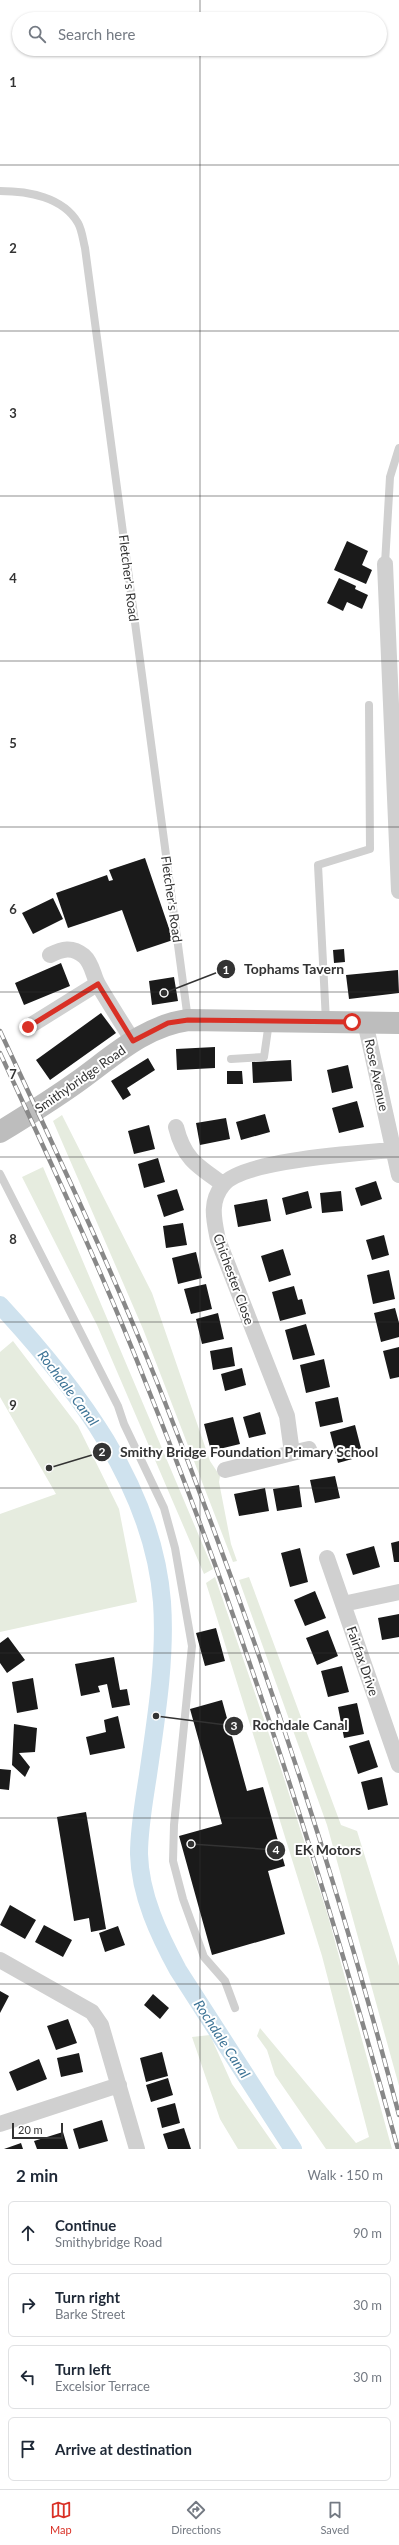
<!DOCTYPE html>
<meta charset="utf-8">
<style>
body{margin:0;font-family:Lato,sans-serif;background:#f2f2f3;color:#1f2937}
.scale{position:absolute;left:12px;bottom:10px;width:51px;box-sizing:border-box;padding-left:4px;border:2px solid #333;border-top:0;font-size:11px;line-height:14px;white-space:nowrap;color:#333;-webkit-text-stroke:3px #fff;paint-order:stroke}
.stop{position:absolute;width:12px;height:12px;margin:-9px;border:3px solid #d93025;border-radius:50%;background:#fff}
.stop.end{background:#d93025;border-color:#fff;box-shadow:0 1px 4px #0008}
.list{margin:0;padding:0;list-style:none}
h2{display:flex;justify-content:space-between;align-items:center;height:52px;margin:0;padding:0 16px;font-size:17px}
h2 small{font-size:13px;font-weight:400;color:#747a83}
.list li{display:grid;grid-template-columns:26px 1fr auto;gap:12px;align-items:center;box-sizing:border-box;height:64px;margin:0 8px 8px;padding:0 8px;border:1px solid #e0e1e3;border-radius:6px}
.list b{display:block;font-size:15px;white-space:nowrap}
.list p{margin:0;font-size:13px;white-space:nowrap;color:#747a83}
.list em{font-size:13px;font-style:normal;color:#747a83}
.icon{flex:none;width:22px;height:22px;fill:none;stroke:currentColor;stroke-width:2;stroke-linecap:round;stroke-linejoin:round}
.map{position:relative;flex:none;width:399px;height:2149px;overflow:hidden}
.search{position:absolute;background:#fff;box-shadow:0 1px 3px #0004;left:12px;right:12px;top:12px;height:44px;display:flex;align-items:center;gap:10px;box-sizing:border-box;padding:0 14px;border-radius:22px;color:#747a83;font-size:15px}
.sheet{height:340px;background:#fff}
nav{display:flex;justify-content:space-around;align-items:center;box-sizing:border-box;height:56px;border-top:1px solid #e0e1e3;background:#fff;font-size:11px;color:#747a83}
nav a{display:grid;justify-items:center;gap:2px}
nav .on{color:#d93025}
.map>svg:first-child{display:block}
.green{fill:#e6ecdf}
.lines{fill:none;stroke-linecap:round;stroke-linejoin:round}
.canal{stroke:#cfe2ee;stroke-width:18}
.building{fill:#1a1a1a}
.lane{stroke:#d0d0d0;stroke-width:8}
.street{stroke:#d0d0d0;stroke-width:16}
.secondary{stroke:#bdbdbd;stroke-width:22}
.rail-casing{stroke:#888;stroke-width:4.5}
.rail{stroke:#fff;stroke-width:3;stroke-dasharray:9;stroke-linecap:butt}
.route{stroke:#d93025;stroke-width:5}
.grid{fill:none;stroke:#333;stroke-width:1;stroke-opacity:0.55}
.labels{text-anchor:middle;stroke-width:4;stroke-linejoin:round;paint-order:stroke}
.street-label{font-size:13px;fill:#333;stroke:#fff}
.water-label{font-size:14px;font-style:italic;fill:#3f7597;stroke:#fff}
.grid-label{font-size:13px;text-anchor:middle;font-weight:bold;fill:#333;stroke:#fff;stroke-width:4;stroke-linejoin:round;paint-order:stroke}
.leader{fill:none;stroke:#333;stroke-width:1.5}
.callout-dot{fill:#333;stroke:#fff;stroke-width:1.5}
.mark-label{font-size:12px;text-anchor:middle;font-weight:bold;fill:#fff}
.callout-label{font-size:14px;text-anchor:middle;font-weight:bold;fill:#333;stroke:#fff;stroke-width:4;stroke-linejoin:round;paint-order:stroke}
</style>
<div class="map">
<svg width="399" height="2149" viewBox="0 0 399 2149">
<rect width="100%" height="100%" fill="#fff"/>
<path class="green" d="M62,1115L152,1293L210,1461L220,1476L219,1482L231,1544L237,1561L233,1562L143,1329L53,1121Z
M43,1167L213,1569L204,1574L97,1325L22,1177Z
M13,1341L78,1426L119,1509L137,1602L0,1632V1514L56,1494L0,1397V1352Z
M215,1577L282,1772L328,1916L392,2149H326L275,2075L267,2050L257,2036L260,2028L356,2143L369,2137L322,1956L206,1583Z
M249,1577L341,1825L357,1831L399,1966V2086L327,1825L239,1580Z
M210,2035L232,2084L277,2149H238L220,2119L192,2037Z"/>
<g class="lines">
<path class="canal" d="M0,1305C76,1387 153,1486 162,1602C166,1659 156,1719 148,1775C144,1801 139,1828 139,1854C140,1895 159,1935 178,1970L293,2149"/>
</g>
<path class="building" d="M347,541L368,551L362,565L372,570L366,584L334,570Z
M339,578L356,586L355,589L368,595L362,609L347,602L343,611L327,603Z
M145,858L173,940L137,952L122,910L68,928L56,893L107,875L109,881L113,880L109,870Z
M53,898L63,919L33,934L22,913Z
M344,949L345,962L334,963L333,950Z
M61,963L70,986L24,1005L15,983Z
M398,970L399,993L349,999L346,975Z
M174,977L178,1001L152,1005L149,981Z
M101,1013L116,1033L50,1080L36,1060Z
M215,1047V1068L177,1070L176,1049Z
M148,1058L155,1070L127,1088L131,1095L123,1100L111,1081Z
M291,1060L292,1081L253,1083L252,1062Z
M348,1065L353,1088L332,1093L327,1070Z
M227,1071H242L243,1084H227Z
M357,1101L364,1127L339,1133L332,1108Z
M265,1114L270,1132L241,1140L236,1122Z
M226,1118L230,1139L200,1145L196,1123Z
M149,1125L155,1149L134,1154L128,1131Z
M158,1158L165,1182L144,1188L138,1164Z
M376,1181L382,1199L361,1206L355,1188Z
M177,1189L184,1210L164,1217L157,1195Z
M308,1191L312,1208L286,1215L282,1198Z
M341,1191L343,1211L322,1213L320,1193Z
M267,1199L271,1221L238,1227L234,1205Z
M183,1223L187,1245L166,1248L163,1226Z
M384,1235L389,1255L372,1260L366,1240Z
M283,1249L291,1275L269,1282L261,1256Z
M196,1252L202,1278L178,1284L172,1258Z
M389,1270L395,1299L373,1304L367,1275Z
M206,1284L212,1309L191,1314L184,1289Z
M294,1286L298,1300L302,1299L306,1314L280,1321L272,1292Z
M395,1308L399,1323V1337L381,1342L374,1313Z
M218,1313L224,1339L202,1344L196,1319Z
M306,1324L315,1355L293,1360L285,1330Z
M232,1347L235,1366L213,1370L210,1351Z
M399,1347V1377L390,1379L383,1351Z
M324,1359L330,1387L306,1393L300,1365Z
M242,1368L246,1385L225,1391L221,1374Z
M338,1397L343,1422L320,1427L315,1402Z
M260,1412L266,1434L249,1438L243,1417Z
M233,1417L240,1444L211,1451L204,1424Z
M355,1425L363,1456L338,1463L330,1432Z
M335,1476L340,1498L315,1503L310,1480Z
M299,1485L302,1507L277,1511L273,1489Z
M265,1488L269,1511L239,1516L234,1494Z
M399,1541V1562H394L391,1543Z
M374,1546L380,1567L353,1575L346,1554Z
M300,1548L308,1582L290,1587L281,1553Z
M315,1591L326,1618L305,1626L294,1600Z
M399,1614V1637L382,1640L378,1618Z
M216,1628L225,1661L205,1666L196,1633Z
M328,1630L338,1656L317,1665L306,1638Z
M8,1637L25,1660L7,1673L0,1663V1643Z
M114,1657L120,1690L127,1689L130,1705L112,1708L107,1684L98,1686L100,1692L81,1696L75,1664Z
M342,1666L349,1692L328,1697L321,1671Z
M33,1678L38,1709L17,1713L12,1682Z
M222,1700L247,1791L263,1787L285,1866L268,1871L285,1934L212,1955L179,1836L222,1824L190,1709Z
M357,1703L364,1734L344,1738L338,1707Z
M118,1716L125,1748L90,1755L86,1737L106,1732L104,1720Z
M14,1724L37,1728L35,1752L19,1753L30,1767L25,1777L12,1765Z
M369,1740L378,1767L358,1774L349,1746Z
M0,1769L11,1770L9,1790L0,1789Z
M382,1777L388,1805L368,1810L361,1782Z
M86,1812L106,1929L91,1932L89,1918L74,1921L57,1817Z
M10,1905L36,1920L25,1939L0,1925Z
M44,1925L72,1940L63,1957L35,1942Z
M118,1926L125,1945L105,1952L99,1933Z
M0,1991L9,1996L0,2013Z
M153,1994L169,2008L160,2019L144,2005Z
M68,2019L77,2043L56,2050L47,2026Z
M162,2052L168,2076L146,2082L140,2058Z
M79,2053L83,2072L61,2077L57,2058Z
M39,2059L47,2079L17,2091L9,2072Z
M168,2078L173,2095L151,2102L146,2085Z
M175,2103L180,2123L162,2128L157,2108Z
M102,2120L108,2141L79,2149L73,2129Z
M184,2128L191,2149H168L163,2134Z
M63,2132L68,2149H37L34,2141Z
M21,2143L23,2149H4Z"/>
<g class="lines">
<path class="lane" d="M0,191C28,191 63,197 78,223C82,230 83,240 85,248L188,1020
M385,564L390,477L399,448
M326,1021L318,865L370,849L369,705
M231,1059L264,1057L269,1022
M0,1174L118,1406L124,1424L164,1508L175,1548L192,1646L174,1825L173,1861L183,1899L204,1957L225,1981L235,2008"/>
<path class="street" d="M385,564L399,891
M50,955C62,949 72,946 84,956C93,964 93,977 99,986C110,1005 122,1023 133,1041
M365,1022L399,1175
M28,1027L97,984
M176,1127C184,1159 197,1166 223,1184
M292,1453L309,1449
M225,1470L292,1453L287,1416L218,1240C214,1220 209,1202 223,1185C241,1160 360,1153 393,1150
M327,1558L399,1765
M343,1604L399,1592
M0,1960L92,2012L101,2025L137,2149
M0,2124L119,2085"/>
<path class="secondary" d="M0,1132C26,1116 52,1100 77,1082C112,1057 144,1026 188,1020L399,1023"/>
<g class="rail-casing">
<path id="rail" d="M0,1031C54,1147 109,1263 157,1382C252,1621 334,1867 399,2115
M0,1053C51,1163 103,1273 147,1386C247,1635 327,1891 398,2149"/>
</g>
<use href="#rail" class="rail"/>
</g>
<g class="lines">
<path class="route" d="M28,1027L98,984L133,1041L168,1023L188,1020L352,1022"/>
</g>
<path class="grid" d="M200,0V19M200,49V2149M0,165H399M0,331H399M0,496H399M0,661H399M0,827H399M0,992H399M0,1157H399M0,1322H399M0,1488H399M0,1653H399M0,1818H399M0,1984H399"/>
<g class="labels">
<g class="street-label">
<text transform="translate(129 578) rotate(83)" y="5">Fletcher's Road</text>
<text transform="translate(172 899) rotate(82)" y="5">Fletcher's Road</text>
<text transform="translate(377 1075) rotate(78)" y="5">Rose Avenue</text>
<text transform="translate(80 1079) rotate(-35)" y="5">Smithybridge Road</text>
<text transform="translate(234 1279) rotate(70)" y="5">Chichester Close</text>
<text transform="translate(363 1661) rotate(71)" y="5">Fairfax Drive</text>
</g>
<g class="water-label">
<text transform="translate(68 1388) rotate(53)" y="5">Rochdale Canal</text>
<text transform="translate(222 2039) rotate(57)" y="5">Rochdale Canal</text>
</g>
</g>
<g class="grid-label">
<text x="13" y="87">1</text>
<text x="13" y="253">2</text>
<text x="13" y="418">3</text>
<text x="13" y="583">4</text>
<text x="13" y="748">5</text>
<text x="13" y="914">6</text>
<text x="13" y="1079">7</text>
<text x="13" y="1244">8</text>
<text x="13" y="1410">9</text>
</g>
<path class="leader" d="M164 993L226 969M49 1468L102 1452M156 1716L234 1726M191 1844L276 1850"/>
<g class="callout-dot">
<circle cx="164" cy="993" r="4"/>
<circle cx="49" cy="1468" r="4"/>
<circle cx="156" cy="1716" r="4"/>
<circle cx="191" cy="1844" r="4"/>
<circle cx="226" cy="969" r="10"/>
<circle cx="102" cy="1452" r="10"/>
<circle cx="234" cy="1726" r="10"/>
<circle cx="276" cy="1850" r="10"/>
</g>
<g class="mark-label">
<text x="226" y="974">1</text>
<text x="102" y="1456">2</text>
<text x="234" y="1730">3</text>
<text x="276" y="1854">4</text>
</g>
<g class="callout-label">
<text x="294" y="974">Tophams Tavern</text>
<text x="249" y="1457">Smithy Bridge Foundation Primary School</text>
<text x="300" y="1730">Rochdale Canal</text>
<text x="328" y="1855">EK Motors</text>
</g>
</svg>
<div class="scale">20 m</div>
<div class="stop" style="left:352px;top:1022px"></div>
<div class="stop end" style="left:28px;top:1027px"></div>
<div class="search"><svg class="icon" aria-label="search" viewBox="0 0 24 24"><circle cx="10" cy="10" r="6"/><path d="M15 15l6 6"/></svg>Search here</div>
</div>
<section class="sheet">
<h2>2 min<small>Walk · 150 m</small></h2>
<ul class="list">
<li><svg class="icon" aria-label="ahead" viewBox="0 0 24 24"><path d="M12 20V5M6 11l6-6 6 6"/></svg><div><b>Continue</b><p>Smithybridge Road</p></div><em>90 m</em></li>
<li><svg class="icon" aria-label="right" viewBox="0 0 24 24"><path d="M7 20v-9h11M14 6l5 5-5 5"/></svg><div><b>Turn right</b><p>Barke Street</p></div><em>30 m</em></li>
<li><svg class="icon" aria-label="left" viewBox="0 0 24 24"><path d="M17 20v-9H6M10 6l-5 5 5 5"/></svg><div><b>Turn left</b><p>Excelsior Terrace</p></div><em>30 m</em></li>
<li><svg class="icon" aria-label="arrive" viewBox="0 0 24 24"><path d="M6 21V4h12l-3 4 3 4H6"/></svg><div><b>Arrive at destination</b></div></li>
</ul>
</section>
<nav>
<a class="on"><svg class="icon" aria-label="map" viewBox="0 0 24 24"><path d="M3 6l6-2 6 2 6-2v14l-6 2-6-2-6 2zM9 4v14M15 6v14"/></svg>Map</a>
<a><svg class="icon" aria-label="directions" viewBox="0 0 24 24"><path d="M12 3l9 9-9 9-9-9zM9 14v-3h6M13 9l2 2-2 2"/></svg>Directions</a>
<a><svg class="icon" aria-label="saved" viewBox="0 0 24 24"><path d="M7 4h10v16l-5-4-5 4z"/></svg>Saved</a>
</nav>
